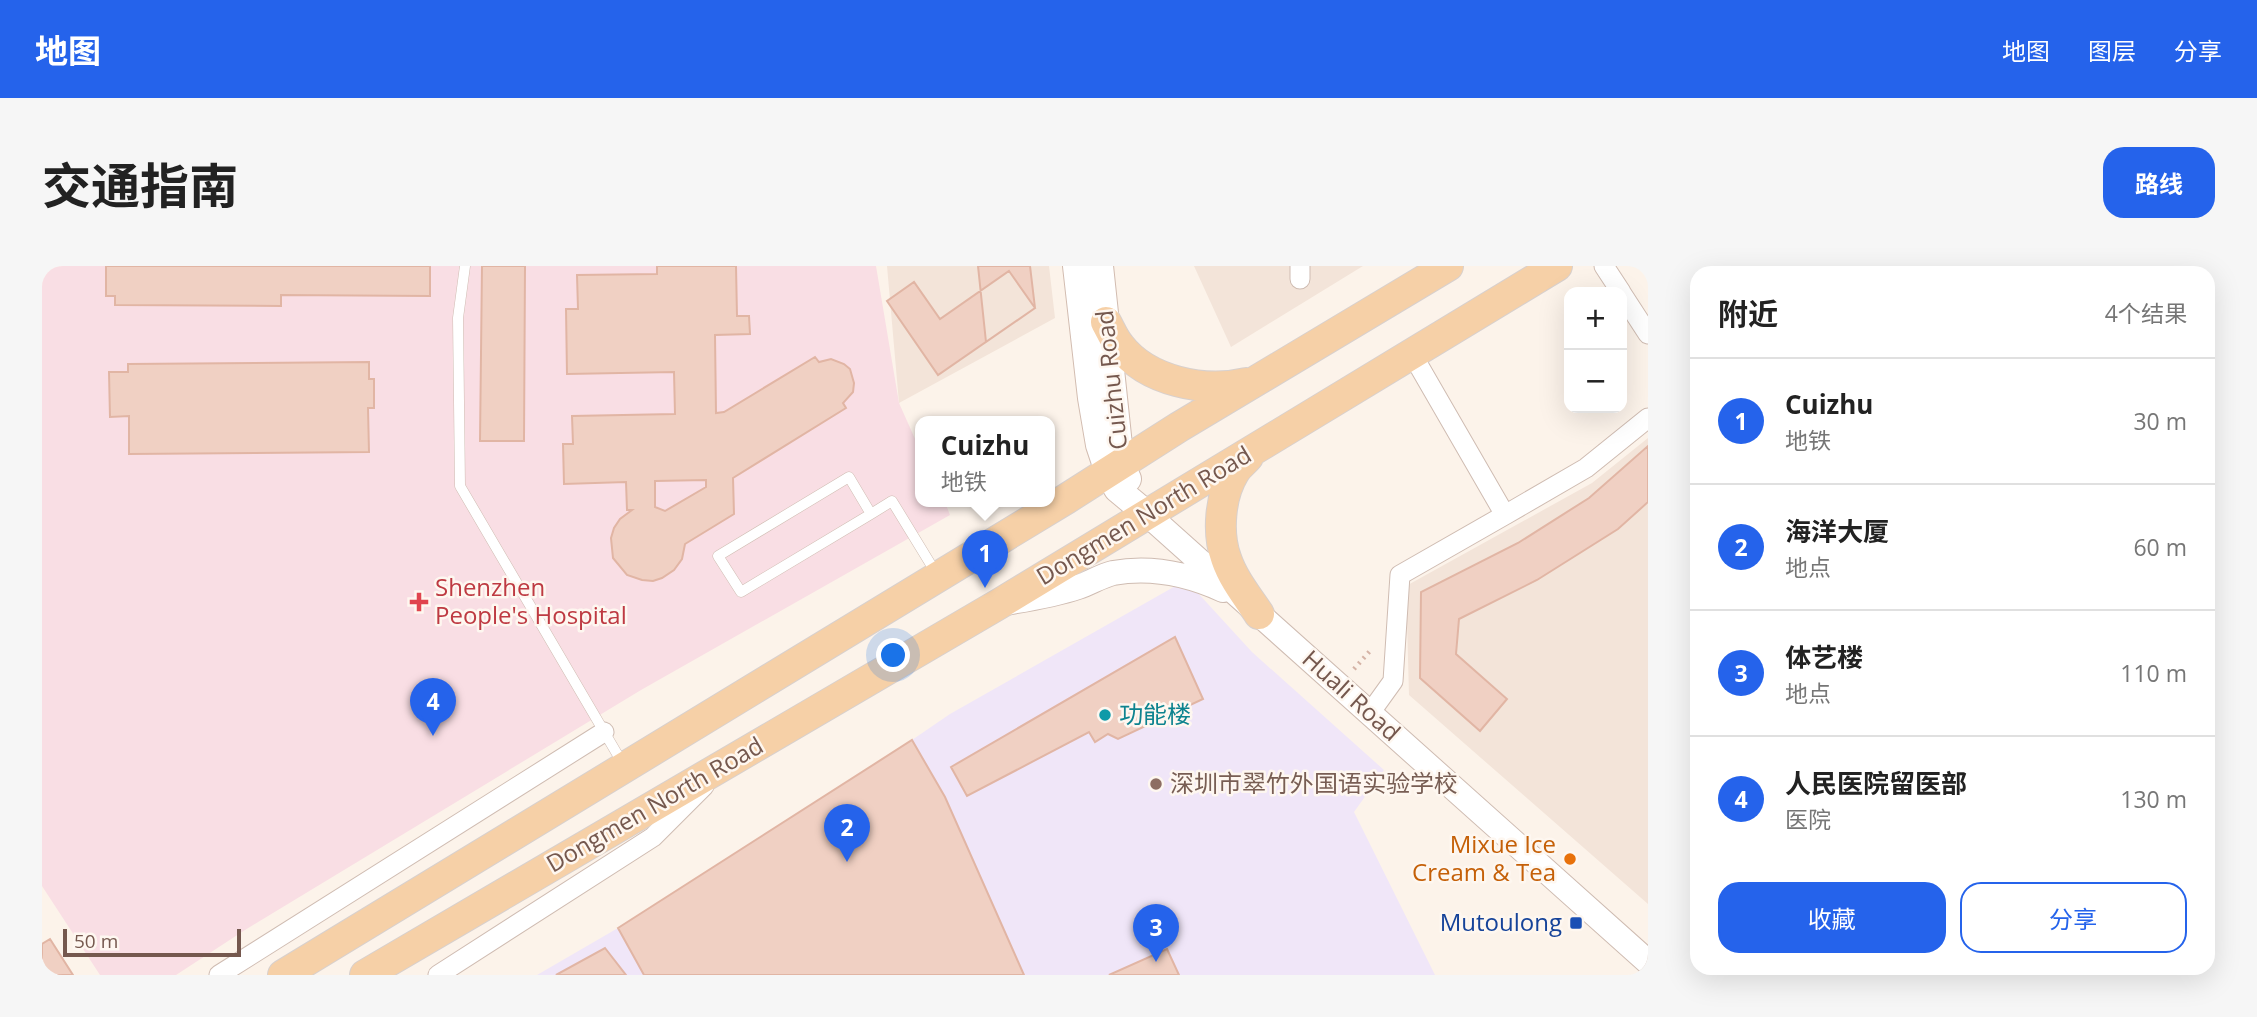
<!DOCTYPE html>
<html lang="zh">
<meta charset="utf-8">
<style>
body{margin:0;font-family:"Open Sans","Noto Sans SC",sans-serif;background:#f6f6f6;color:#222}
.controls{position:absolute;right:21px;top:21px;display:grid;overflow:hidden;border-radius:14px;box-shadow:0 7px 28px #0002}
.controls button{width:63px;height:63px;display:grid;place-items:center;padding:0;border:0;border-bottom:2px solid #e0e0e0;background:#fff;color:#222;font:35px sans-serif}
.scale{position:absolute;left:21px;bottom:18px;width:178px;box-sizing:border-box;padding-left:7px;border:4px solid #75584e;border-top:0;font-size:19px;line-height:24px;white-space:nowrap;color:#75584e;-webkit-text-stroke:5px #fef7f0;paint-order:stroke}
.you{position:absolute;left:852px;top:390px;width:24px;height:24px;margin:-18px;border:5px solid #fff;border-radius:50%;background:#1a73e8;box-shadow:0 0 0 10px #1a73e833}
.badge{display:grid;place-items:center;width:46px;height:46px;border-radius:50%;background:#2563eb;color:#fff;font-size:23px;font-weight:700}
.pin{position:absolute;translate:-50% -58px;filter:drop-shadow(0 2px 4px #0008)}
.pin::after{content:'';position:absolute;top:37px;width:24px;height:21px;background:inherit;clip-path:polygon(0 0,100% 0,50% 100%)}
.popup{position:absolute;left:873px;top:150px;width:140px;height:91px;box-sizing:border-box;display:grid;place-content:center;border-radius:14px;background:#fff;filter:drop-shadow(0 2px 5px #0005);font-size:23px;white-space:nowrap;color:#767676}
.popup b{font-size:26px;color:#222}
.popup::after{content:'';position:absolute;left:50%;top:100%;margin-left:-14px;border:14px solid transparent;border-top-color:#fff}
.list{margin:0;padding:0;list-style:none}
h2{display:flex;justify-content:space-between;align-items:center;height:91px;margin:0;padding:0 28px;font-size:30px}
h2 small{font-size:23px;font-weight:400;color:#767676}
.list li{display:grid;grid-template-columns:46px 1fr auto;gap:21px;align-items:center;box-sizing:border-box;height:126px;padding:0 28px;border-top:2px solid #e0e0e0}
.list b{display:block;font-size:26px;white-space:nowrap}
.list p{margin:0;font-size:23px;white-space:nowrap;color:#767676}
.list em{font-size:23px;font-style:normal;color:#767676}
.actions{display:flex;gap:14px;padding:21px 28px}
.actions a{flex:1;padding:16px 0;border:2px solid #2563eb;border-radius:21px;text-align:center;font-size:24px;color:#2563eb}
.actions .main{background:#2563eb;color:#fff}
.map{position:relative;flex:none;width:1606px;height:709px;overflow:hidden;border-radius:21px}
header{display:flex;align-items:center;gap:42px;box-sizing:border-box;height:98px;padding:0 35px;background:#2563eb;color:#fff}
header strong{font-size:33px}
nav{display:flex;gap:38px;margin-inline-start:auto;font-size:24px}
.intro{display:flex;align-items:center;justify-content:space-between;box-sizing:border-box;height:168px;padding:0 42px}
h1{margin:0;font-size:49px}
.button{padding:18px 32px;border-radius:21px;background:#2563eb;color:#fff;font-size:24px;font-weight:700}
main{display:flex;gap:42px;padding:0 42px}
aside{flex:1;background:#fff;border-radius:21px;box-shadow:0 7px 28px #0002}
.map>svg:first-child{display:block}
.residential{fill:#f3e4d9}
.education{fill:#f0e6f8}
.medical{fill:#f9dee4}
.building{fill:#f0d0c3;stroke:#e1b5a4;stroke-width:2;fill-rule:evenodd}
.lines{fill:none;stroke-linecap:round;stroke-linejoin:round}
.service-casing{stroke:#cfbcb2;stroke-width:11}
.minor-casing{stroke:#cfbcb2;stroke-width:21}
.tertiary-casing{stroke:#cfbcb2;stroke-width:26}
.secondary-casing{stroke:#d2bcb0;stroke-width:28}
.primary-casing{stroke:#d8d0cd;stroke-width:32}
.path{stroke:#d5b3a6;stroke-width:4.5;stroke-dasharray:2 5;stroke-linecap:butt}
.service{stroke:#fff;stroke-width:10}
.minor{stroke:#fff;stroke-width:19}
.tertiary{stroke:#fff;stroke-width:24}
.secondary{stroke:#fff;stroke-width:26}
.primary{stroke:#f6d0a7;stroke-width:30}
.health-dot{fill:#e0444e;stroke:#fef7f0;stroke-width:2.5}
.culture-dot{fill:#0f9aa8;stroke:#fef7f0;stroke-width:2.5}
.education-dot{fill:#8d6e63;stroke:#fef7f0;stroke-width:2.5}
.food-dot{fill:#e8710a;stroke:#fef7f0;stroke-width:2.5}
.transit-dot{fill:#1a4fb4;stroke:#fef7f0;stroke-width:2.5}
.labels{text-anchor:middle;stroke-width:5;stroke-linejoin:round;paint-order:stroke}
.street-label{font-size:24px;fill:#75584e;stroke:#fef7f0}
.health-label{font-size:24px;fill:#be3a42;stroke:#fef7f0;text-anchor:start}
.culture-label{font-size:24px;fill:#0d838f;stroke:#fef7f0;text-anchor:start}
.education-label{font-size:24px;fill:#785e54;stroke:#fef7f0;text-anchor:start}
.food-label{font-size:24px;fill:#c56008;stroke:#fef7f0;text-anchor:end}
.transit-label{font-size:24px;fill:#164399;stroke:#fef7f0;text-anchor:end}
</style>
<header>
<strong>地图</strong>
<nav><a>地图</a><a>图层</a><a>分享</a></nav>
</header>
<div class="intro"><h1>交通指南</h1><a class="button">路线</a></div>
<main>
<div class="map">
<svg width="1606" height="709" viewBox="0 0 1606 709">
<rect width="100%" height="100%" fill="#fcf3ea"/>
<path class="residential" d="M845,0H1007L1013,52L857,137Z
M1152,0H1321L1189,81Z
M1606,172V638L1367,429L1364,320L1550,217Z"/>
<path class="education" d="M1144,314L1210,386L1342,504L1312,546L1393,709H982L903,531L870,474L908,448Z
M576,662L602,709H495Z"/>
<path class="medical" d="M0,0H834L857,137L878,184V236H903L908,249L599,424L203,664L134,709H58L0,620Z"/>
<path class="building" d="M64,0H388V30L239,29V40L73,39V30H64Z
M440,0H483L482,175H438Z
M615,0H694L695,50H707L708,68L673,69L674,147L682,146L773,91L777,96L789,93L802,98L808,103L812,117L811,126L801,137L804,142L691,212L692,248L643,278L640,293L632,304L620,312L611,315L600,314L585,309L571,292L569,272L572,262L578,253L590,244H585L584,216L522,218L521,178H531L530,150L633,148L632,106L525,108L524,43H536L535,9L615,8ZM664,214V221L623,245L613,241V215Z
M936,0H988L993,42L944,76Z
M967,5L993,42L896,109L845,35L872,16L898,53Z
M327,96V113H332V142H326L327,186L87,188V150L68,151L67,106H86V98Z
M1606,180V236L1576,263L1495,314L1417,353L1414,388L1465,433L1438,465L1378,412L1379,326L1476,277L1547,232Z
M1133,371L1161,433L1076,473L1066,468L1053,476L1047,466L925,530L909,501Z
M870,474L903,531L982,709H602L576,662Z
M8,673L31,709H0V678Z
M563,682L584,709H514Z
M1125,683L1137,709H1067Z"/>
<g class="lines">
<g class="service-casing">
<path id="service" d="M423,0L416,52L418,220L581,498
M829,248L807,211L676,290L699,326L829,248L850,235L894,307"/>
</g>
<g class="minor-casing">
<path id="minor" d="M1258,0V13
M1562,0L1579,26
M1580,28L1606,68
M1370,88L1463,249L1544,202L1606,152
M1328,447L1351,415L1358,309L1463,249
M177,709L562,466
M396,709L611,571L662,520"/>
</g>
<g class="tertiary-casing">
<path id="tertiary" d="M1105,248L1606,696
M963,337C988,333 1012,329 1036,321C1048,317 1059,310 1071,307C1110,300 1146,308 1181,324"/>
</g>
<g class="secondary-casing">
<path id="secondary" d="M1034,0L1049,132L1057,179L1066,206L1075,223L1105,248
M1058,0L1079,198L1086,213"/>
</g>
<g class="primary-casing">
<path id="primary" d="M1064,56C1068,63 1072,73 1078,80C1105,115 1162,127 1204,117
M1206,191C1202,196 1195,201 1192,207C1178,230 1175,267 1184,292C1191,313 1205,330 1217,348
M241,709L1024,233L1137,161L1406,0
M323,709L957,338L1515,0"/>
</g>
<path class="path" d="M1312,403L1328,385"/>
<use href="#service" class="service"/>
<use href="#minor" class="minor"/>
<use href="#tertiary" class="tertiary"/>
<use href="#secondary" class="secondary"/>
<use href="#primary" class="primary"/>
</g>
<path class="health-dot" d="M373.5 325.5h7v7h7v7h-7v7h-7v-7h-7v-7h7z"/>
<circle class="culture-dot" cx="1063" cy="449" r="7"/>
<circle class="education-dot" cx="1114" cy="518" r="7"/>
<circle class="food-dot" cx="1528" cy="593" r="7"/>
<rect class="transit-dot" x="1527" y="650" width="14" height="14" rx="3.5"/>
<g class="labels">
<g class="street-label">
<text transform="translate(1070 114) rotate(-96)" y="8">Cuizhu Road</text>
<text transform="translate(1102 250) rotate(-31)" y="8">Dongmen North Road</text>
<text transform="translate(1309 430) rotate(42)" y="8">Huali Road</text>
<text transform="translate(613 539) rotate(-30)" y="8">Dongmen North Road</text>
</g>
<g class="health-label">
<text x="393" y="330">Shenzhen<tspan x="393" dy="28">People's Hospital</tspan></text>
</g>
<g class="culture-label">
<text x="1077" y="457">功能楼</text>
</g>
<g class="education-label">
<text x="1128" y="526">深圳市翠竹外国语实验学校</text>
</g>
<g class="food-label">
<text x="1514" y="587">Mixue Ice<tspan x="1514" dy="28">Cream &amp; Tea</tspan></text>
</g>
<g class="transit-label">
<text x="1520" y="665">Mutoulong</text>
</g>
</g>
</svg>
<div class="controls">
<button>+</button>
<button>−</button>
</div>
<div class="scale">50 m</div>
<div class="you"></div>
<div class="pin badge" style="left:943px;top:322px">1</div>
<div class="popup"><b>Cuizhu</b>地铁</div>
<div class="pin badge" style="left:805px;top:596px">2</div>
<div class="pin badge" style="left:1114px;top:696px">3</div>
<div class="pin badge" style="left:391px;top:470px">4</div>
</div>
<aside>
<h2>附近<small>4个结果</small></h2>
<ul class="list">
<li><span class="badge">1</span><div><b>Cuizhu</b><p>地铁</p></div><em>30 m</em></li>
<li><span class="badge">2</span><div><b>海洋大厦</b><p>地点</p></div><em>60 m</em></li>
<li><span class="badge">3</span><div><b>体艺楼</b><p>地点</p></div><em>110 m</em></li>
<li><span class="badge">4</span><div><b>人民医院留医部</b><p>医院</p></div><em>130 m</em></li>
</ul>
<div class="actions"><a class="main">收藏</a><a>分享</a></div>
</aside>
</main>
